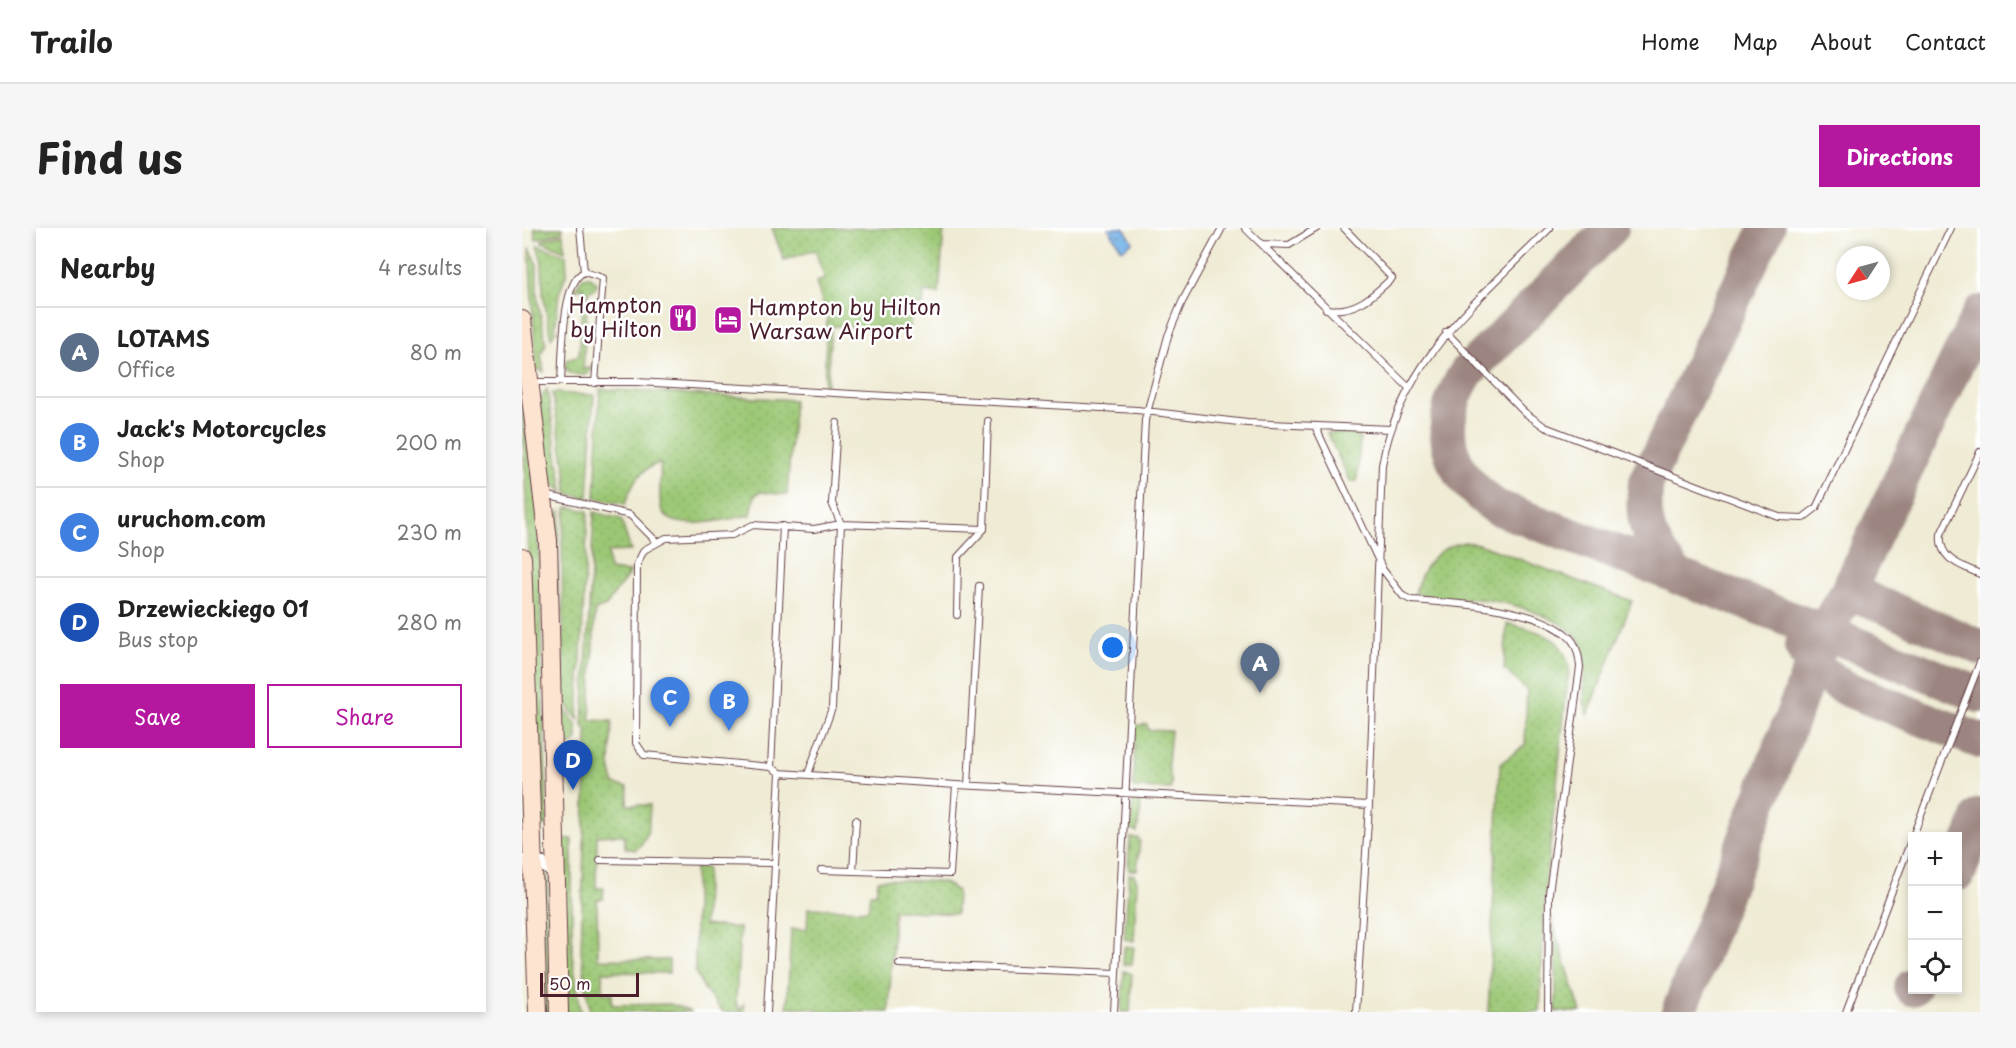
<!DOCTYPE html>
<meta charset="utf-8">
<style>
body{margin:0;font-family:"Playpen Sans",sans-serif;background:#f6f6f6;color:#222}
.controls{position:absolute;right:18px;bottom:18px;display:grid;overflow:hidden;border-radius:0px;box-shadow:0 3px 9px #0003}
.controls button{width:54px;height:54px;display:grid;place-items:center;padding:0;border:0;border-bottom:2px solid #e0e0e0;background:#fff;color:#222;font:30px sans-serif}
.compass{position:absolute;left:1314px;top:18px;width:54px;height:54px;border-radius:50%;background:#fff;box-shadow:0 3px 9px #0003;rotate:234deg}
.scale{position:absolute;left:18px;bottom:15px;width:99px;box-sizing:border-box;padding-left:6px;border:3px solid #4a1f2b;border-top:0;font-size:16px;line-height:21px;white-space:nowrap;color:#4a1f2b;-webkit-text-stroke:4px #fff;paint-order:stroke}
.you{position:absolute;left:591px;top:420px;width:21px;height:21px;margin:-15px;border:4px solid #fff;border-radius:50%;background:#1a73e8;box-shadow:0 0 0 9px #1a73e833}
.badge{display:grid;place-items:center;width:39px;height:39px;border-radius:50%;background:#b5179e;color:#fff;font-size:20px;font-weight:700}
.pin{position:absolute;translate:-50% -50px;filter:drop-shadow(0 2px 3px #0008)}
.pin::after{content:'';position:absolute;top:32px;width:21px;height:18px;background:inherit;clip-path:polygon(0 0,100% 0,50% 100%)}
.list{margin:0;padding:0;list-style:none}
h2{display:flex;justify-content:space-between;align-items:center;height:78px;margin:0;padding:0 24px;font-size:26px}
h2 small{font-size:20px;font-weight:400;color:#767676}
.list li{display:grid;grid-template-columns:39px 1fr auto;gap:18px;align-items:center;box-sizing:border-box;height:90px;padding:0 24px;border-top:2px solid #e0e0e0}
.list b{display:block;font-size:22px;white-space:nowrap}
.list p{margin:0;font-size:20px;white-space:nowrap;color:#767676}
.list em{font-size:20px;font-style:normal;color:#767676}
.actions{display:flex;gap:12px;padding:18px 24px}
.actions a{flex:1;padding:14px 0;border:2px solid #b5179e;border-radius:0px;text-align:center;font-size:21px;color:#b5179e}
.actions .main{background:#b5179e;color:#fff}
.icon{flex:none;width:33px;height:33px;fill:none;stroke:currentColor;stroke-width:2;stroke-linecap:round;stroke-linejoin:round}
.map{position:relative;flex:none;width:1458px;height:784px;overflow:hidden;border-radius:0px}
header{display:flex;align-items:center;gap:36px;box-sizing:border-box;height:84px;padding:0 30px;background:#fff;border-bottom:2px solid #e0e0e0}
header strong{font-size:28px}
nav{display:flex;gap:33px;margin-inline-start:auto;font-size:21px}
.intro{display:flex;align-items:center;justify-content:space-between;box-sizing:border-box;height:144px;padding:0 36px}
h1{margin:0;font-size:42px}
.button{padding:15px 27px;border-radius:0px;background:#b5179e;color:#fff;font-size:21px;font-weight:700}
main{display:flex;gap:36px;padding:0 36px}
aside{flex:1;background:#fff;border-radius:0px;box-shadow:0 3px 9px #0003}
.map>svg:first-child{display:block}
.grass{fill:url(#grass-dots);stroke:#727350;stroke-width:1.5}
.water{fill:url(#water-ripples);stroke:#606a8a;stroke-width:1.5}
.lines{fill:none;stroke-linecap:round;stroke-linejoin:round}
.taxiway{stroke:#9c8580;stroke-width:36}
.lane-casing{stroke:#633e44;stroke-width:8}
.street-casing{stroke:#633e44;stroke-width:14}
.secondary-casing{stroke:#633e44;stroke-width:20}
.lane{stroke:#fff;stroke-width:6}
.street{stroke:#fff;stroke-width:12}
.secondary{stroke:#fde4d0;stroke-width:18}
.labels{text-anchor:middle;stroke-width:5;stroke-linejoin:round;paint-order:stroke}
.poi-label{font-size:21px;fill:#4a1f2b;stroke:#fff;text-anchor:end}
</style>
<header>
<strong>Trailo</strong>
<nav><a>Home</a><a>Map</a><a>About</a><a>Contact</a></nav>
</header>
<div class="intro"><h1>Find us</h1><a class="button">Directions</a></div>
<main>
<aside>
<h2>Nearby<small>4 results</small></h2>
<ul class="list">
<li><span class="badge" style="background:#5c6f8a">A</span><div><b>LOTAMS</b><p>Office</p></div><em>80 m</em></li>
<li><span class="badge" style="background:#3f7fe0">B</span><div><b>Jack's Motorcycles</b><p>Shop</p></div><em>200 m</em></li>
<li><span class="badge" style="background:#3f7fe0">C</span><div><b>uruchom.com</b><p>Shop</p></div><em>230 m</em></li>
<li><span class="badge" style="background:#1a4fb4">D</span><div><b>Drzewieckiego 01</b><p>Bus stop</p></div><em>280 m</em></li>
</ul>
<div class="actions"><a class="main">Save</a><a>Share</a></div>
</aside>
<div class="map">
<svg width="1458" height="784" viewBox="0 0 1458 784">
<defs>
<pattern id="grass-dots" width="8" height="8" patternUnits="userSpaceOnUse" patternTransform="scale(1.5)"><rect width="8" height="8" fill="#9bc775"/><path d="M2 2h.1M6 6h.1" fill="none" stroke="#87aa65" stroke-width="1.8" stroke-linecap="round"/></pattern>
<pattern id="water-ripples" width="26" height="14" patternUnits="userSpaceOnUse" patternTransform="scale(1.5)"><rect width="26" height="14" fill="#76b4e9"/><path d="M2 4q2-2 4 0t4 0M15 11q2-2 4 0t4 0" fill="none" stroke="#6392bd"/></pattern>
</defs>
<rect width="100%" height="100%" fill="#fff"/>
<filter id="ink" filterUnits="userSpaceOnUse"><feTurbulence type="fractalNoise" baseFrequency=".0167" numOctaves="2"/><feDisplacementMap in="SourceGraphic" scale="12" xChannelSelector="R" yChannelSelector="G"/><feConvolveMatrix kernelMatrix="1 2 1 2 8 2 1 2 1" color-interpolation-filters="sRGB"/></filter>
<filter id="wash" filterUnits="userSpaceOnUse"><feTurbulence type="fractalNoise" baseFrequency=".008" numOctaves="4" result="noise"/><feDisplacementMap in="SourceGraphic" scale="24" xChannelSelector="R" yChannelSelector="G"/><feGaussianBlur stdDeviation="1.35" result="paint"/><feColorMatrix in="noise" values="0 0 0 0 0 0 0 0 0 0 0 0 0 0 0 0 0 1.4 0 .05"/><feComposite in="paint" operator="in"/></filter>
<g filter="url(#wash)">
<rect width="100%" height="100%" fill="#efebd4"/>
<path class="grass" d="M12,0H41L40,4L14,11Z
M250,0H422L417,66L402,64L401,77H389L388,101L309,98L305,157H302L305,89L294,54L303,51L293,22L262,32Z
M41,6L43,23L20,14V12Z
M15,17L44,27L45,44L37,66L33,104L29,110L21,66L20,34Z
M7,19L15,37V67L24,116L19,126L22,144L14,141Z
M61,49H68L75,55L73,61L66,64L61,142L71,138L69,143L63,147L48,146L43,139L44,132L57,128L61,59L51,63Z
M25,161L41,264L31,256L28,250L17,173Z
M78,161L272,172L265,267L239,264L233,267L229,287C210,290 149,307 140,282C135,269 140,249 138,235C117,241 110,257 103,276L73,270Z
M30,165L72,167L66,270L45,265L44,244Z
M0,169L16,283L25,598L16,599Z
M805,205H832L838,211L835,253H828Z
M48,279L66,283L56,492L42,472L40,314L44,280Z
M39,282L35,320L39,474L55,498V511L48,518H41L39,500L33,292Z
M72,284L99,291L109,323L86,324L87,342L108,344L84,378L73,382L68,492L90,493L88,537L92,556L106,559L105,577H128C126,595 130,610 113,622L103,620L102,607L75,608L74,660H82L81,671L75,672L76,731L147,732V745L81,744V765H90V777L148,776L170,784H68L59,723L65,503L61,498Z
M943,314L957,316L1110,373L1066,487C1056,465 1068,440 1060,418C1050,393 997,377 972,373C946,368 918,373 893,365C900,338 914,318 943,314Z
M985,395C1013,403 1043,406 1047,441L1023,666L1018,784H966L978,536L1003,517L1005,462L982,441Z
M625,496L626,502L649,503L646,536L650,557L648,561L611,560L613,498Z
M616,572L619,579L615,604L608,602L611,573Z
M608,610H616L618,613L615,642H607L606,638Z
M40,611H50V725L59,784H44Z
M173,639L185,640L182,697L218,700L214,773L217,782L222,776V784H201L183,763L173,743Z
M19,640L26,652L29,784H22Z
M607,646L612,647L615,653L612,713L602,711Z
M360,651L421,654L435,663L434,686L372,682L367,784H295L294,781L265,779L269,701H285L286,680L346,682L348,665H354L356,652Z
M1029,689L1059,784H1034V730Z
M602,719H612L610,736L601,737Z
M602,743L610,746L608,784H599Z"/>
<path class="water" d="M586,0H602L611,14L600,22Z"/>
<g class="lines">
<path class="taxiway" d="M1089,0L945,144C911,197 923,244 974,279L1303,404L1458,467
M1156,349C1128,317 1118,297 1124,254L1245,0
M1326,363L1458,419
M1280,418C1289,438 1306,450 1325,461L1458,513
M1436,645L1458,588
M1390,760V759
M1157,784L1303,404L1326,363L1458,85"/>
</g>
</g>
<g filter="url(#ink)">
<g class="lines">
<g class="lane-casing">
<path id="lane" d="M58,0L62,44
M723,0L886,159
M740,16L767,17L795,0
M804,81C833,85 850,69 870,50L822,0
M924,104L1002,184L1023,199L1257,289L1281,290L1294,280L1429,0
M39,153C41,129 39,54 62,44L81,50L73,155
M10,154H115L615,182L725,195L869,201
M793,198L861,342L881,368L889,372C931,375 1016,379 1047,409C1055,416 1057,428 1058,439L1027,665L1026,784
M1458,224L1419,306C1416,331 1438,337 1458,346
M23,267L108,287L134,313
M462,301L319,296L292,301L231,297L210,307L144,310L122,322L115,336L114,515L122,527L249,539L258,545L434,557L847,577
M435,387L436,329L462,301L466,193
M249,539L261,298
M286,546L310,480L319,296L310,275L315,195
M446,557L457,358
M1391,608L1458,434
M78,632L253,635
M299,642L428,646L434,557
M331,643L334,592
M377,736L594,745
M245,784L258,545
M592,784L623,192L646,108L660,74L700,0
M834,784L847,577L860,237C879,132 957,72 1028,0
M1324,784L1390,610"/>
</g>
<g class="street-casing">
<path id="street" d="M0,633L18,634L34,647"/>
</g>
<g class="secondary-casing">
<path id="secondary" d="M0,92L26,313L37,784
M0,329L16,784"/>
</g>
<use href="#lane" class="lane"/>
<use href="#street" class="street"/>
<use href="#secondary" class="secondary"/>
</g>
</g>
<defs>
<g id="restaurant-square" transform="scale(1.5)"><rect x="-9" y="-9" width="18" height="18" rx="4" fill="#b5179e" stroke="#fff"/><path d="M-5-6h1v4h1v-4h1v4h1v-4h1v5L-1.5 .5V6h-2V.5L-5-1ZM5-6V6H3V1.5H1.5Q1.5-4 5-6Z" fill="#fff"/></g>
<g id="hotel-square" transform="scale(1.5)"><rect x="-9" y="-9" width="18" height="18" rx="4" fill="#b5179e" stroke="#fff"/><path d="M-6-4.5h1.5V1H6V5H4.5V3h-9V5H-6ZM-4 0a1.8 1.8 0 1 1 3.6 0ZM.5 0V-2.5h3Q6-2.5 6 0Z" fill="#fff"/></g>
</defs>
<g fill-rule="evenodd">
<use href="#restaurant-square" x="161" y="90"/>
<use href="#hotel-square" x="206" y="92"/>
</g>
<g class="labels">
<g class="poi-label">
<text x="140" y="85">Hampton<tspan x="140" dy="24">by Hilton</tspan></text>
<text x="227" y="87" text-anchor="start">Hampton by Hilton<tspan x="227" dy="24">Warsaw Airport</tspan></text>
</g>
</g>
</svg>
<div class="controls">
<button>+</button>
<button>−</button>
<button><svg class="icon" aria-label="locate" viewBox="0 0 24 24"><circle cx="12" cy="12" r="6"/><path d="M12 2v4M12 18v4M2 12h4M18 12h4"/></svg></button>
</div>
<svg class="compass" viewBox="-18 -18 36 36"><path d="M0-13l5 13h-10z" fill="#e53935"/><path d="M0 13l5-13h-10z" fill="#767676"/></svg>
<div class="scale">50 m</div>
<div class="you"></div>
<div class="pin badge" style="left:738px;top:465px;background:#5c6f8a">A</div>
<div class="pin badge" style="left:207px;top:503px;background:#3f7fe0">B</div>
<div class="pin badge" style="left:148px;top:499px;background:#3f7fe0">C</div>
<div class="pin badge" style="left:51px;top:562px;background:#1a4fb4">D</div>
</div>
</main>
